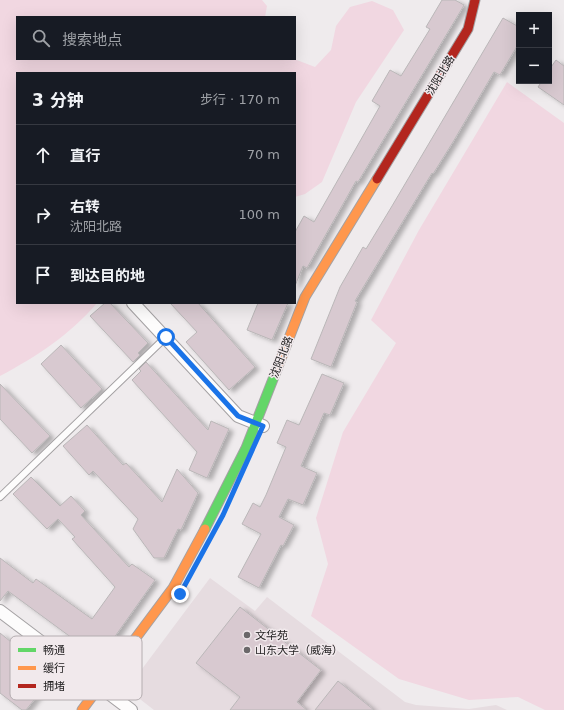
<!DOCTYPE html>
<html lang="zh">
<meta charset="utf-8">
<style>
body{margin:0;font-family:"DejaVu Sans","Noto Sans SC",sans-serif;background:#242831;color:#f1f3f6}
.controls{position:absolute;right:12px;top:12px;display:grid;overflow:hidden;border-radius:0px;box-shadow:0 4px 16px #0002}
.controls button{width:36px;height:36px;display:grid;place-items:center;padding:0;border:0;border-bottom:1px solid #363941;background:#171b24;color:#f1f3f6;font:20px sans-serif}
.stop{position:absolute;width:12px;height:12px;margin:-9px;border:3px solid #1a73e8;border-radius:50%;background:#fff}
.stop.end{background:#1a73e8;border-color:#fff;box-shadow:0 1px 4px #0008}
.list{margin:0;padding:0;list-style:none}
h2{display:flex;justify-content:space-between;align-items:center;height:52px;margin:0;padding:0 16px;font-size:17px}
h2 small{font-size:13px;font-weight:400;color:#9ea1a6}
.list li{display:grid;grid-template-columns:26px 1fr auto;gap:12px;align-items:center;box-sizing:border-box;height:60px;padding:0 16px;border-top:1px solid #363941}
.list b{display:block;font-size:15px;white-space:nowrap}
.list p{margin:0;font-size:13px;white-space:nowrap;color:#9ea1a6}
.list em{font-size:13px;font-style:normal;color:#9ea1a6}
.icon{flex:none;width:22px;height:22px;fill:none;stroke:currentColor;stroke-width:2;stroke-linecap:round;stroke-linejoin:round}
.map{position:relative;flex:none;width:564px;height:710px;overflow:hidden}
.search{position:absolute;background:#171b24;box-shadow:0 4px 16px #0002;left:16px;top:16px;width:280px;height:44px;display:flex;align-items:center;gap:10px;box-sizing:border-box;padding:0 14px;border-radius:0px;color:#9ea1a6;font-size:15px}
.panel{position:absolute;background:#171b24;box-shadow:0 4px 16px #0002;left:16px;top:72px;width:280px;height:232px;border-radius:0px}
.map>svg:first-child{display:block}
.built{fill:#e6dce0}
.green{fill:#f1d7e1}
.building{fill:#d8c9d0;stroke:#bab7b8;filter:url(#shadow)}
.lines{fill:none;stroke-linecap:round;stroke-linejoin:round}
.lane-casing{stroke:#a4a1a3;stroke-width:8}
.street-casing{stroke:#a4a1a3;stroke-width:14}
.fast-casing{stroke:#a4a1a3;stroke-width:11}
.slow-casing{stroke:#a4a1a3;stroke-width:11}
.jam-casing{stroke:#a4a1a3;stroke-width:11}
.lane{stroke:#fdfcfc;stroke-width:6}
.street{stroke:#fdfcfc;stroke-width:12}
.fast{stroke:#63d668;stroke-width:9}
.slow{stroke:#ff974d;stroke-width:9}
.jam{stroke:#b3261e;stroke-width:9}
.route{stroke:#1a73e8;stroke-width:5}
.poi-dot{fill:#6b686a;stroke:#f1e9ec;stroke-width:1.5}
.labels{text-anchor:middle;stroke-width:3;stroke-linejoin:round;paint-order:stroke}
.street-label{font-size:11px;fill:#242223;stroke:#f1e9ec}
.poi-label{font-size:11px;fill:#242223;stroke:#f1e9ec;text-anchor:start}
.key{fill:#f1e9ec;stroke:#b4adb0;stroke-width:1}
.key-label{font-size:11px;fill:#242223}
</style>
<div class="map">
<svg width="564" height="710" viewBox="0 0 564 710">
<defs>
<filter id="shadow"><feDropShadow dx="4.5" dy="2.5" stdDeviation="2" flood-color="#0004"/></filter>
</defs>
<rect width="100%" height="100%" fill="#efebed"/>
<path class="built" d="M210,578L255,611L267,597L405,702L416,705L469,709L496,705L507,710H154L127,689Z"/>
<path class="green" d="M0,0H262L267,6L265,17H17V59H294L315,67L331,50L336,26L350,7L372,1L393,10L404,30L356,102L322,182L305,194L295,197V73H17V303H97C71,334 36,357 0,376Z
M507,82L564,123V710H545L518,697L469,700L399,679L311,616L328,564L316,518L343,432L396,343L371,320L419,230Z"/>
<path class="building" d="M442,0H455L464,5L463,7L358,182L356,181L307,268L303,266L295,286V232L304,216L314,222L380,106L372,101L390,70L401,76L430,29L426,27Z
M503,18L519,27V43L500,75L494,72L453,142L433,174L432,173L355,301L357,302L331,367L311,359L340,287L363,247L366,249L392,206Z
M556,60L564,66V105L538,87L542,81H549V70Z
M105,303H110L148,343L138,353L140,355L133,362L90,316Z
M170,303H198L255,367L229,390L186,342L197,332Z
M258,303H288L272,340L247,330Z
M61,345L102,389L81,408L41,364Z
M146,362L208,430L211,421L229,429L207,478L189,470L197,452L132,380L141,371L139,369Z
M322,374L344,383L330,415L324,413L301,466L317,473L303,505L288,499L279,517L294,525L283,546L281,545L259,588L238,577L261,534L242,524L253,503L260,507L266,495L286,447L277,443L287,420L299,425Z
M0,384L50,436L32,453L0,419Z
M87,425L123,465L126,463L162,502L177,469L198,493L181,530L178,529L164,558H154L133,529L138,519L93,471L89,475L63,446Z
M31,477L60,506L71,496L85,511L81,515L129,567L132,564L155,580L104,652L98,654L91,652L8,591L0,601V558L33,583L36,579L92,619L115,587L72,539L75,537L58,519L47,529L13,494Z
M240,607L321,670L297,702L307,710H230L240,697L196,663Z
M0,633L53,676L26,710H22L0,693Z
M338,681L374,710H315Z"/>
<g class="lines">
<g class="lane-casing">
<path id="lane" d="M0,497L166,337"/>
</g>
<g class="street-casing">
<path id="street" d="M133,303L238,416L263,426
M0,611L131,710"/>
</g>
<g class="fast-casing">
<path id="fast" d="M205,529L246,448L277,369"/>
</g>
<g class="slow-casing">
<path id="slow" d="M277,369L305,297L377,179
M82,710L173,588L205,529"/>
</g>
<g class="jam-casing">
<path id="jam" d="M377,179L468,29L475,0"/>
</g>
<use href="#lane" class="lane"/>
<use href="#street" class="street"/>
<use href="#fast" class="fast"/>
<use href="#slow" class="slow"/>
<use href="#jam" class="jam"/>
</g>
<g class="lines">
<path class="route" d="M166,337L238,416L263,426L223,515L180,594"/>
</g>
<g class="poi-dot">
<circle cx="247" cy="635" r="4"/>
<circle cx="247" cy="650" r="4"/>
</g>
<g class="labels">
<g class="street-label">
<text transform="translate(440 75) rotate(-59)" y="4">沈阳北路</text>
<text transform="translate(281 357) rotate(-69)" y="4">沈阳北路</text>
</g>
<g class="poi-label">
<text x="255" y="639">文华苑</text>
<text x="255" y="654">山东大学（威海）</text>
</g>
</g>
<rect x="10" y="636" width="132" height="64" rx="6" class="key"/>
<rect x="18" y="648" width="18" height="4" fill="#63d668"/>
<rect x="18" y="666" width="18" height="4" fill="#ff974d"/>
<rect x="18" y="684" width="18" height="4" fill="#b3261e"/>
<g class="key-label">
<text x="43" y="654">畅通</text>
<text x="43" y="672">缓行</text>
<text x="43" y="690">拥堵</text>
</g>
</svg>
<div class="controls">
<button>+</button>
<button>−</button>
</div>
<div class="stop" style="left:166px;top:337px"></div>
<div class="stop end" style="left:180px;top:594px"></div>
<div class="search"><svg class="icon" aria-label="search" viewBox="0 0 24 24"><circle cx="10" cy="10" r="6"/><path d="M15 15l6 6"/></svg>搜索地点</div>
<section class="panel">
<h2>3 分钟<small>步行 · 170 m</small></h2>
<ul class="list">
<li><svg class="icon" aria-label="ahead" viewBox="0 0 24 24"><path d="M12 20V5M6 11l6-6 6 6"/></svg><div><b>直行</b></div><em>70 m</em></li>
<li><svg class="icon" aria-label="right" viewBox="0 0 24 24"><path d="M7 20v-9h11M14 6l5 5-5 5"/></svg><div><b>右转</b><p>沈阳北路</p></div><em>100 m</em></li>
<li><svg class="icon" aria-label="arrive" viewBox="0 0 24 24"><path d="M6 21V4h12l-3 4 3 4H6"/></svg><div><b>到达目的地</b></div></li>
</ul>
</section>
</div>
